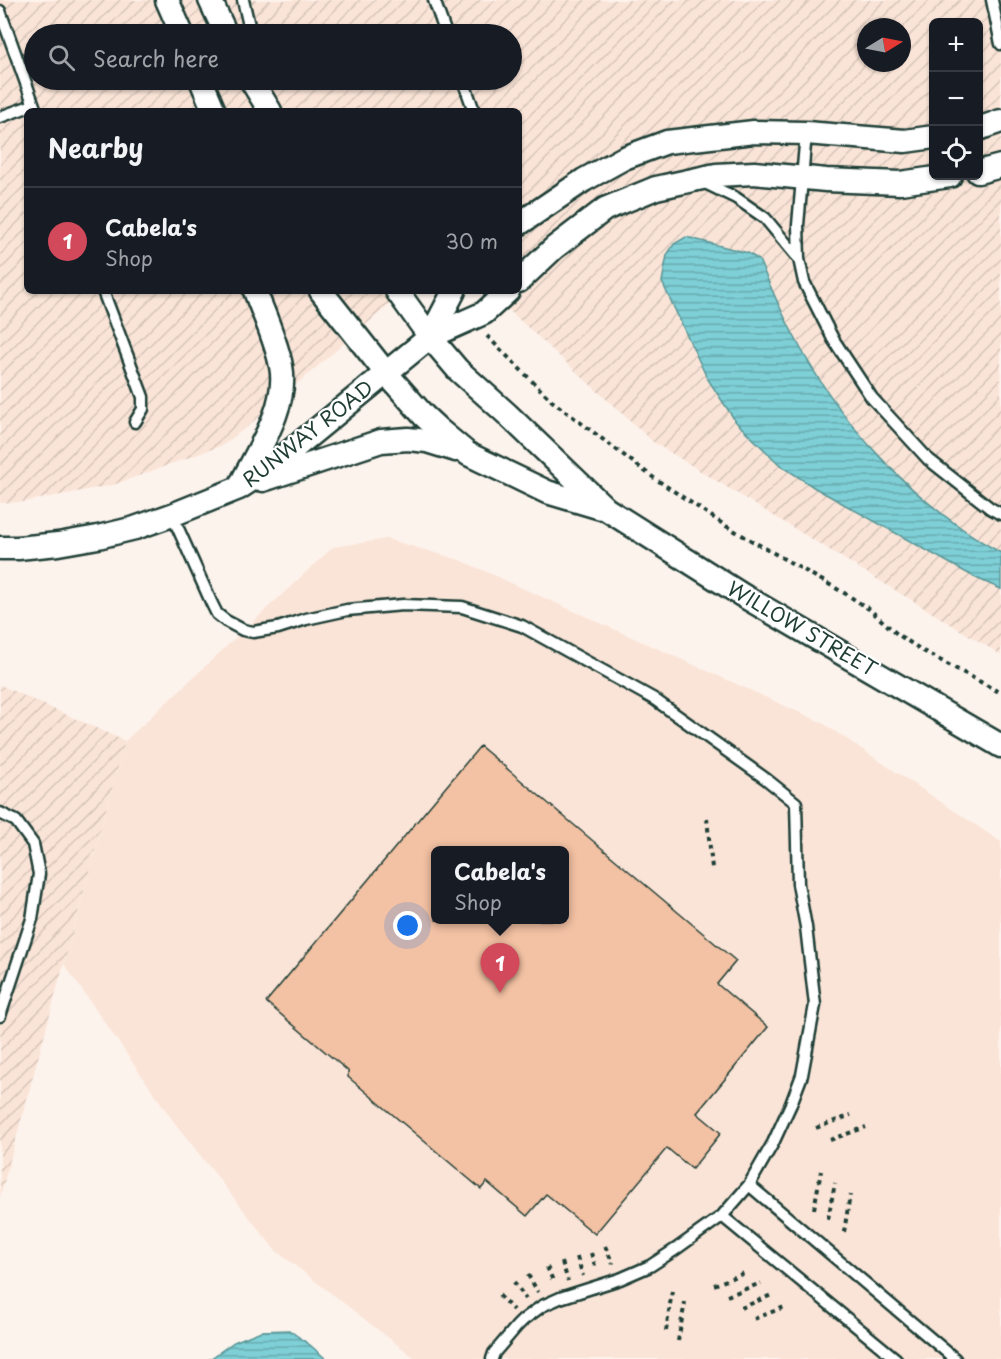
<!DOCTYPE html>
<meta charset="utf-8">
<style>
body{margin:0;font-family:"Playpen Sans",sans-serif;background:#242831;color:#f1f3f6}
.controls{position:absolute;right:18px;top:18px;display:grid;overflow:hidden;border-radius:9px;box-shadow:0 2px 4px #0004}
.controls button{width:54px;height:54px;display:grid;place-items:center;padding:0;border:0;border-bottom:2px solid #363941;background:#171b24;color:#f1f3f6;font:30px sans-serif}
.compass{position:absolute;left:857px;top:18px;width:54px;height:54px;border-radius:50%;background:#171b24;box-shadow:0 2px 4px #0004;rotate:80deg}
.you{position:absolute;left:408px;top:926px;width:21px;height:21px;margin:-15px;border:4px solid #fff;border-radius:50%;background:#1a73e8;box-shadow:0 0 0 9px #1a73e833}
.badge{display:grid;place-items:center;width:39px;height:39px;border-radius:50%;background:#d1495b;color:#fff;font-size:20px;font-weight:700}
.pin{position:absolute;translate:-50% -50px;filter:drop-shadow(0 2px 3px #0008)}
.pin::after{content:'';position:absolute;top:32px;width:21px;height:18px;background:inherit;clip-path:polygon(0 0,100% 0,50% 100%)}
.popup{position:absolute;left:431px;top:846px;width:138px;height:78px;box-sizing:border-box;display:grid;place-content:center;border-radius:9px;background:#171b24;filter:drop-shadow(0 2px 4px #0005);font-size:20px;white-space:nowrap;color:#9ea1a6}
.popup b{font-size:22px;color:#f1f3f6}
.popup::after{content:'';position:absolute;left:50%;top:100%;margin-left:-12px;border:12px solid transparent;border-top-color:#171b24}
.list{margin:0;padding:0;list-style:none}
h2{display:flex;justify-content:space-between;align-items:center;height:78px;margin:0;padding:0 24px;font-size:26px}
h2 small{font-size:20px;font-weight:400;color:#9ea1a6}
.list li{display:grid;grid-template-columns:39px 1fr auto;gap:18px;align-items:center;box-sizing:border-box;height:108px;padding:0 24px;border-top:2px solid #363941}
.list b{display:block;font-size:22px;white-space:nowrap}
.list p{margin:0;font-size:20px;white-space:nowrap;color:#9ea1a6}
.list em{font-size:20px;font-style:normal;color:#9ea1a6}
.icon{flex:none;width:33px;height:33px;fill:none;stroke:currentColor;stroke-width:2;stroke-linecap:round;stroke-linejoin:round}
.map{position:relative;flex:none;width:1001px;height:1359px;overflow:hidden}
.search{position:absolute;background:#171b24;box-shadow:0 2px 4px #0004;left:24px;top:24px;width:498px;height:66px;display:flex;align-items:center;gap:15px;box-sizing:border-box;padding:0 21px;border-radius:33px;color:#9ea1a6;font-size:22px}
.panel{position:absolute;background:#171b24;box-shadow:0 2px 4px #0004;left:24px;top:108px;width:498px;height:186px;border-radius:9px}
.map>svg:first-child{display:block}
.built{fill:#fae4d7;fill-rule:evenodd}
.industrial{fill:url(#industrial-furrows);fill-rule:evenodd}
.water{fill:url(#water-rules);stroke:#589595;stroke-width:1.5}
.building{fill:#f3c1a3;stroke:#1f3d34;stroke-width:1.5;fill-rule:evenodd}
.lines{fill:none;stroke-linecap:round;stroke-linejoin:round}
.lane-casing{stroke:#1f3d34;stroke-width:15}
.street-casing{stroke:#1f3d34;stroke-width:27}
.path{stroke:#1f3d34;stroke-width:4;stroke-dasharray:4.5 4.5;stroke-linecap:butt}
.lane{stroke:#fff;stroke-width:10}
.street{stroke:#fff;stroke-width:22}
.labels{text-anchor:middle;stroke-width:4.5;stroke-linejoin:round;paint-order:stroke}
.street-label{font-size:20px;fill:#1f3d34;stroke:#fff}
</style>
<div class="map">
<svg width="1001" height="1359" viewBox="0 0 1001 1359">
<defs>
<pattern id="industrial-furrows" width="10" height="10" patternUnits="userSpaceOnUse" patternTransform="scale(1.5)"><rect width="10" height="10" fill="#fae4d7"/><path d="M-1 1l2-2M0 10L10 0M9 11l2-2" fill="none" stroke="#d6c4b9"/></pattern>
<pattern id="water-rules" width="6" height="5" patternUnits="userSpaceOnUse" patternTransform="scale(1.5)"><rect width="6" height="5" fill="#7ecfd6"/><path d="M0 2.5h6" fill="none" stroke="#67a9ae"/></pattern>
</defs>
<rect width="100%" height="100%" fill="#fdf3ed"/>
<filter id="ink" filterUnits="userSpaceOnUse"><feTurbulence type="fractalNoise" baseFrequency=".0167" numOctaves="2"/><feDisplacementMap in="SourceGraphic" scale="12" xChannelSelector="R" yChannelSelector="G"/><feConvolveMatrix kernelMatrix="1 2 1 2 8 2 1 2 1" color-interpolation-filters="sRGB"/></filter>
<g filter="url(#ink)">
<path class="built" d="M387,539L460,560L821,722L1001,842V1359H416L275,1250L174,1122L64,964L125,741L333,547ZM436,850H564V920H436Z"/>
<path class="industrial" d="M0,0H1001V655L653,442L488,291H519V111H27V291H405L247,427L223,445L113,485L24,502L0,503ZM934,22H978V176H934ZM866,27H902V63H866ZM34,34H512V80H34Z
M0,685L125,741L0,1197Z"/>
<path class="water" d="M686,237L748,253L759,260C769,283 779,307 791,330C836,420 913,504 1001,553V589L976,578L815,488L780,465L736,422L707,378L662,282L667,255L674,244Z
M289,1330L310,1345L326,1359H210L234,1342L261,1331Z"/>
<path class="building" d="M480,746L736,961L717,984L768,1027L697,1113L721,1133L692,1169L667,1148L595,1234L546,1194L527,1216L487,1182L481,1189L348,1077V1071L266,1002ZM436,850H564V920H436Z"/>
<g class="lines">
<g class="lane-casing">
<path id="lane" d="M243,0L251,34
M434,0L446,34
M992,0L1001,44
M0,11L36,111
M463,80L474,111
M0,117L33,105
M806,133L798,225L799,259L804,282L833,339L872,398L928,459L990,508L1001,514
M701,181L736,198L765,218L799,259
M103,291L143,397V409L135,422
M172,515L212,604L217,614L226,621L243,630L253,632L278,628L306,619L347,610L403,605L462,607L522,626L654,699L766,779L796,803L798,884L806,927L815,1005L802,1075L791,1104L773,1143L749,1185L722,1216L676,1249L650,1266L620,1279L560,1298L542,1306L523,1320L517,1326L494,1353L492,1359
M0,813L16,821L33,844L39,874L32,919L0,1016
M749,1185L955,1359
M722,1216L896,1359"/>
</g>
<g class="street-casing">
<path id="street" d="M167,0L182,34
M210,0L226,34
M201,80L214,111
M251,80L270,111
M978,129L1001,121
M978,172L1001,166
M519,224L584,180L624,158L667,142L754,132L806,133L905,141L934,137
M519,281L554,248L605,209L656,188L716,175L754,173L826,180L900,183L950,176
M321,291L386,373L424,416L438,429L468,454L547,492L601,508
M397,291L430,337L458,370L507,414L606,509L742,595L1001,746
M430,337L454,291
M263,480L381,441L408,439L427,441L456,450
M240,486C257,451 289,406 281,366C276,340 264,315 255,291
M0,548H18L58,544L98,537L135,528L172,515L239,488L271,467L430,337L484,313L508,291"/>
</g>
<path class="path" d="M487,336L552,401L654,478L726,526L846,594L869,609L897,634L923,651L1001,693
M707,818L712,868
M816,1128L851,1115
M830,1140L866,1127
M814,1209L821,1171
M828,1219L835,1183
M844,1232L850,1195
M605,1246L613,1264
M591,1253L596,1269
M577,1257L583,1276
M562,1262L568,1281
M547,1267L554,1283
M528,1275L538,1292
M514,1282L526,1299
M714,1285L747,1272
M499,1295L513,1310
M727,1296L761,1283
M741,1308L774,1294
M754,1319L787,1306
M666,1331L672,1291
M678,1341L685,1302"/>
<use href="#lane" class="lane"/>
<use href="#street" class="street"/>
</g>
</g>
<g class="labels">
<g class="street-label">
<text transform="translate(308 434) rotate(-38)" y="7">RUNWAY ROAD</text>
<text transform="translate(802 629) rotate(30)" y="7">WILLOW STREET</text>
</g>
</g>
</svg>
<div class="controls">
<button>+</button>
<button>−</button>
<button><svg class="icon" aria-label="locate" viewBox="0 0 24 24"><circle cx="12" cy="12" r="6"/><path d="M12 2v4M12 18v4M2 12h4M18 12h4"/></svg></button>
</div>
<svg class="compass" viewBox="-18 -18 36 36"><path d="M0-13l5 13h-10z" fill="#e53935"/><path d="M0 13l5-13h-10z" fill="#9ea1a6"/></svg>
<div class="you"></div>
<div class="pin badge" style="left:500px;top:993px">1</div>
<div class="popup"><b>Cabela's</b>Shop</div>
<div class="search"><svg class="icon" aria-label="search" viewBox="0 0 24 24"><circle cx="10" cy="10" r="6"/><path d="M15 15l6 6"/></svg>Search here</div>
<section class="panel">
<h2>Nearby<small></small></h2>
<ul class="list">
<li><span class="badge">1</span><div><b>Cabela's</b><p>Shop</p></div><em>30 m</em></li>
</ul>
</section>
</div>
